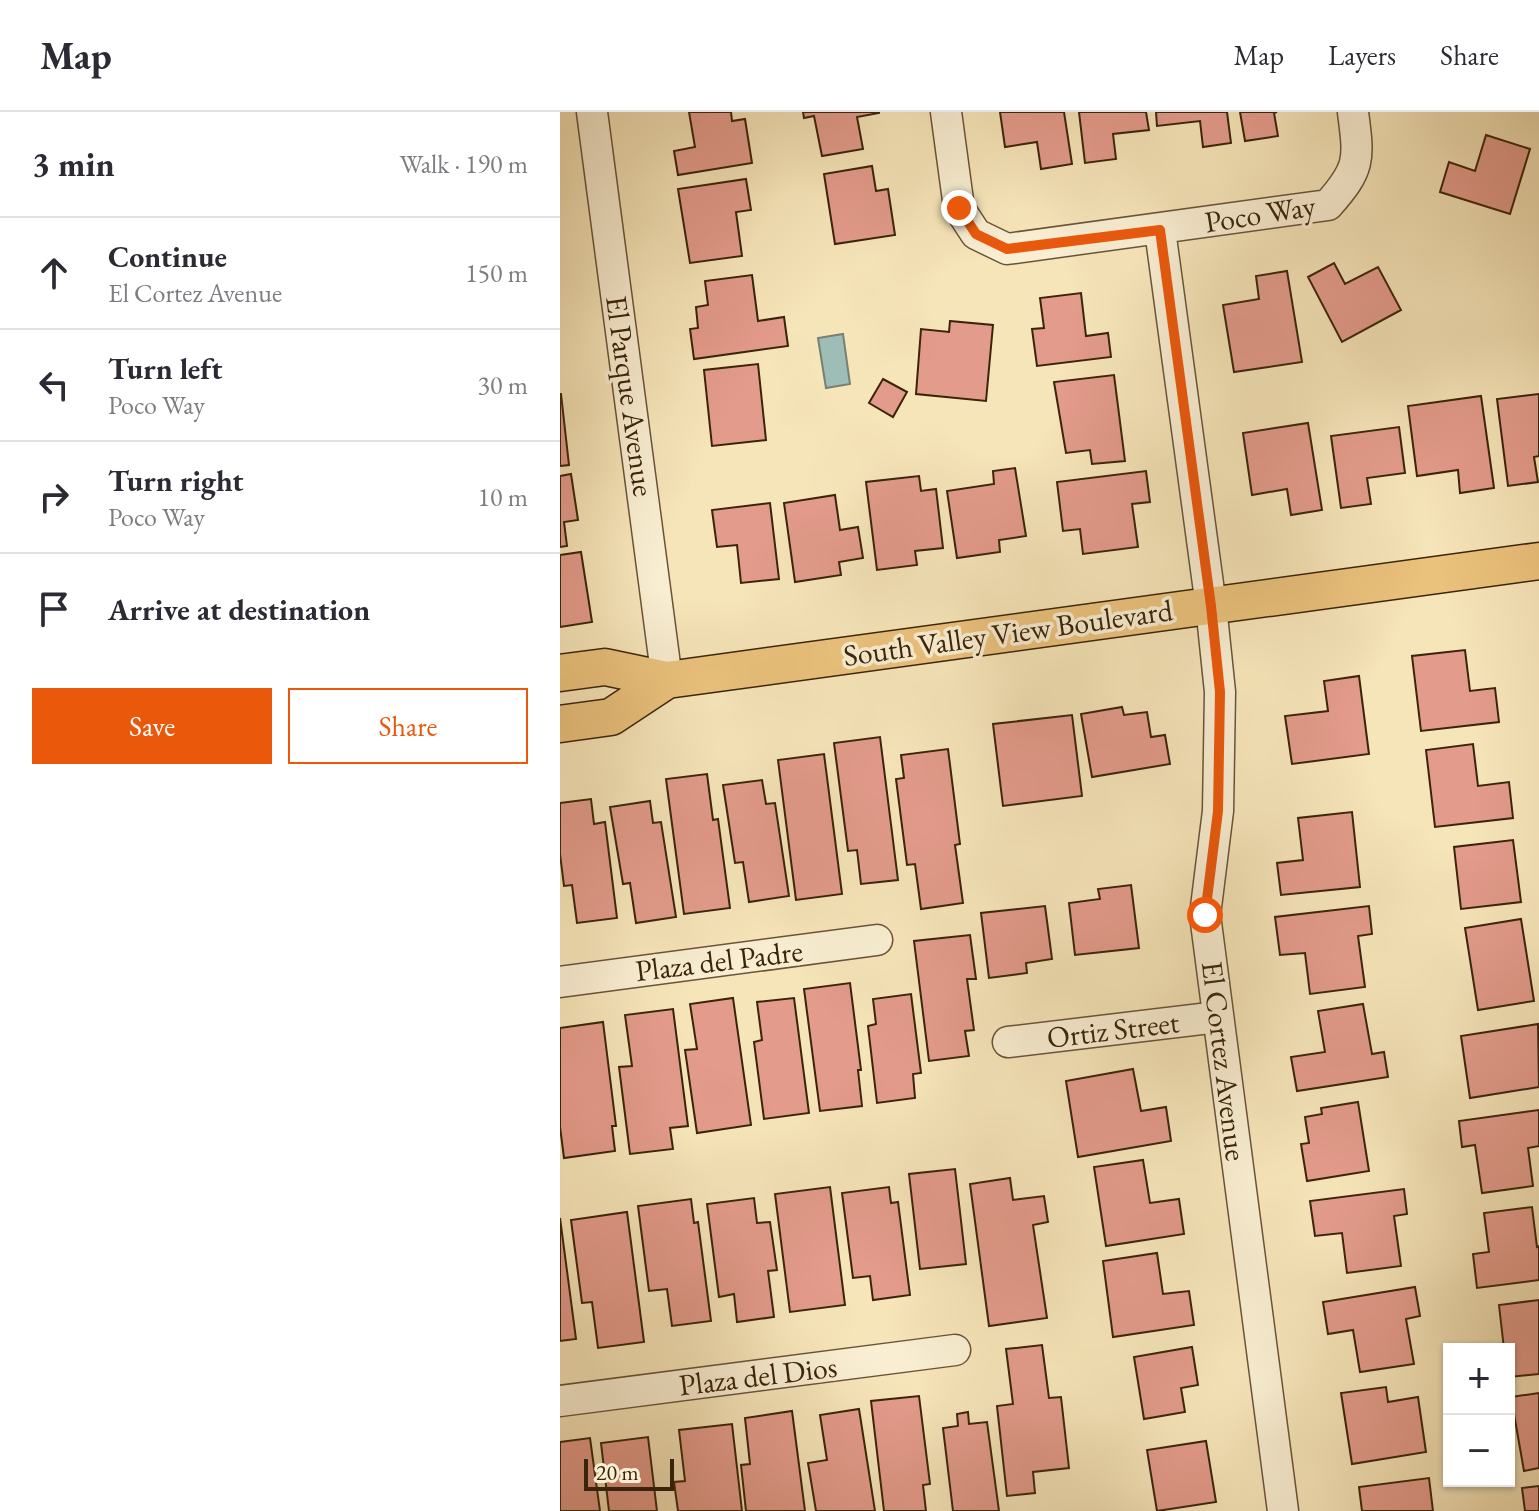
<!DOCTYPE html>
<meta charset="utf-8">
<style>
body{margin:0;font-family:"EB Garamond",serif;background:#f7f7f7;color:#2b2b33}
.controls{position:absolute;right:24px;bottom:24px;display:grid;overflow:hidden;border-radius:0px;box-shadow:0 2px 6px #0004}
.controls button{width:72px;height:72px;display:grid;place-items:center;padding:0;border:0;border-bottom:2px solid #e1e1e2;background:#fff;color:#2b2b33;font:40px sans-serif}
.scale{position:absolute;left:24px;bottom:20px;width:90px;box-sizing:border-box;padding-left:8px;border:4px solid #3a240a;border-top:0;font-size:22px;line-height:28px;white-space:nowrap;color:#3a240a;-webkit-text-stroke:6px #f9eed2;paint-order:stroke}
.stop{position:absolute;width:24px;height:24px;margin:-18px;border:6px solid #ea580c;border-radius:50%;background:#fff}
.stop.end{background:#ea580c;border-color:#fff;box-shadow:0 2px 8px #0008}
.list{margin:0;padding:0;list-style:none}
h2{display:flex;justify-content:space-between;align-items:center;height:104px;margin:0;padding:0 32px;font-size:34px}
h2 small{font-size:26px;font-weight:400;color:#7c7c81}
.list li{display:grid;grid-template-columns:52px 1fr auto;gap:24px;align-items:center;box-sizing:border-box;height:112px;padding:0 32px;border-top:2px solid #e1e1e2}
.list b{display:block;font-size:30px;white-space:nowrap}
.list p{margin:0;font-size:26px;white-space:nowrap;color:#7c7c81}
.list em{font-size:26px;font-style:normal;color:#7c7c81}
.actions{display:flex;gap:16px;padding:24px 32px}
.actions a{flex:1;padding:18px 0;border:2px solid #ea580c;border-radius:0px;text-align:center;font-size:28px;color:#ea580c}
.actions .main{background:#ea580c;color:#fff}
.icon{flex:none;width:44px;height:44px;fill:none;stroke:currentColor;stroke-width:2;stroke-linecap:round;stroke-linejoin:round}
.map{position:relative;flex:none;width:979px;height:1399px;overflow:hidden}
header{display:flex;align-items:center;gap:48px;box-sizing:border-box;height:112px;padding:0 40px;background:#fff;border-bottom:2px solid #e1e1e2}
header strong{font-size:38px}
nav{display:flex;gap:44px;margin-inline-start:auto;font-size:28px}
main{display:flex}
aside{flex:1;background:#fff}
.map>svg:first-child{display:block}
.water{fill:#9fbdb7;stroke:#778072;stroke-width:2}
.building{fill:#e39b8b;stroke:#3a240a;stroke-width:2}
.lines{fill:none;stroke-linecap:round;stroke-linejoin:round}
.minor-casing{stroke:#695436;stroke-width:33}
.major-casing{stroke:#3a240a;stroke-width:39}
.minor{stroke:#f9eed2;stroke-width:30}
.major{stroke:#ebc27c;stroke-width:36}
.route{stroke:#ea580c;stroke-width:10}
.labels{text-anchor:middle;stroke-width:7;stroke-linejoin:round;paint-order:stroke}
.street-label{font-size:30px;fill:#3a240a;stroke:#f9eed2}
</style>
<header>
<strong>Map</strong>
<nav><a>Map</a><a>Layers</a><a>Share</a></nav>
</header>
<main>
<aside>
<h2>3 min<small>Walk · 190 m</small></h2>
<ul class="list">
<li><svg class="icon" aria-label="ahead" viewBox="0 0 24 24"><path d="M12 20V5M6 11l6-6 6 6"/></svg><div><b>Continue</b><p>El Cortez Avenue</p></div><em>150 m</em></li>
<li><svg class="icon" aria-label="left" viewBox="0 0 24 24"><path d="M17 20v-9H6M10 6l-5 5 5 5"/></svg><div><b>Turn left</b><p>Poco Way</p></div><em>30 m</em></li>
<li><svg class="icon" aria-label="right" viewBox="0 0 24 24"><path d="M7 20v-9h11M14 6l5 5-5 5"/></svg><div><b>Turn right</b><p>Poco Way</p></div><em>10 m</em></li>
<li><svg class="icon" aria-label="arrive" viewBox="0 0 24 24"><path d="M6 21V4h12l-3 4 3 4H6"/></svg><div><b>Arrive at destination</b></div></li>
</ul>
<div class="actions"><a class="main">Save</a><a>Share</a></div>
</aside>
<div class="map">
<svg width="979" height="1399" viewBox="0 0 979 1399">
<rect width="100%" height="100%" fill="#f6e5b9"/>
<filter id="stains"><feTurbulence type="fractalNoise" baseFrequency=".0025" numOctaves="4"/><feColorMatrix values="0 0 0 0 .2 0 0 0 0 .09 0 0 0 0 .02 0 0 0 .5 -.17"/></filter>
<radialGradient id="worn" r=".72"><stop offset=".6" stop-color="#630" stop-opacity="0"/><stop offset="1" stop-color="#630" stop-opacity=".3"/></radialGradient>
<path class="water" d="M283,222L290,272L266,276L258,226Z"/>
<path class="building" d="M129,0H171L172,9L185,7L192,51L118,63L114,39L135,35Z
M243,0H319V1L297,5L303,37L262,44L254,4L244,6Z
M440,0H504L512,52L481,57L477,30L445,35Z
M519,0H586L589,18L553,22L556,47L525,51Z
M596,0H667L671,31L643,35L640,9L597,14Z
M680,0H717L714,1L718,24L685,29Z
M926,23L970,37L950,102L880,80L889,50L915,59Z
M312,54L316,79L328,77L335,123L275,132L264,62Z
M186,67L191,98L176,100L182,144L130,151L118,77Z
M774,151L785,172L818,155L841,198L782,230L748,165Z
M727,159L742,250L674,260L663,193L699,187L696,164Z
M192,163L198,209L224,205L228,234L134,247L130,217L138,216L136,195L148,193L145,169Z
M521,181L526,224L548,221L551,245L477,254L472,217L484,216L480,186Z
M390,209L433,213L426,289L356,282L361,217L389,220Z
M198,252L206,328L152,334L144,258Z
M554,263L565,349L532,352L530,338L506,341L494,270Z
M323,267L347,280L333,305L309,291Z
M1,282L9,353L0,354V282Z
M979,282V344L974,345L978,370L948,374L937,287Z
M921,284L934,376L900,381L898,358L857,364L848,294Z
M748,311L762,398L731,403L727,377L692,383L683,321Z
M839,315L845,361L807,366L811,392L781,396L771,324Z
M455,356L466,424L439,428L440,440L397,446L387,379L434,372L433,359Z
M586,359L590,390L572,392L578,435L523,442L520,417L503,419L497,370Z
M11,362L18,408L4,410L7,434L0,435V364Z
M359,364L361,379L376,377L383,436L355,439L357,453L317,458L306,370Z
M275,383L280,418L298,415L303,446L279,450L281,463L235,470L224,391Z
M210,391L219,467L181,471L177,433L157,435L152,398Z
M21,440L32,510L0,515V443Z
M905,538L910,579L935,576L939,610L861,619L852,544Z
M799,564L809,642L732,652L725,604L768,599L764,569Z
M562,595L564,603L587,600L591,625L605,623L610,652L532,665L521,602Z
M512,603L522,684L443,694L433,612Z
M320,625L338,768L301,772L297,738L288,739L274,631Z
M913,632L918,674L949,670L953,706L875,715L866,638Z
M388,637L400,732L395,733L403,791L361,797L355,752L347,753L336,667L344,666L341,643Z
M264,642L282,782L236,788L218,648Z
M147,662L153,708L158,707L170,796L124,802L106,667Z
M202,668L206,692L215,691L229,784L189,790L183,750L175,751L163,673Z
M31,687L34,712L45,710L57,806L17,811L12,773L4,774L0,742V691Z
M90,689L93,711L101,710L116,805L76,811L70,771L63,772L50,695Z
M792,700L800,775L721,783L717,751L743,748L738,706Z
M953,728L961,790L901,797L894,735Z
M571,773L579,836L515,843L509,791L540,787L538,777Z
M485,794L492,847L466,851L467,861L429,866L421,801Z
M809,794L812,822L798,824L805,875L750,882L745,841L720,843L715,805Z
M961,807L974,889L918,898L905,816Z
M410,823L416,867H407L414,918L405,919L409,944L369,949L354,829Z
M290,871L301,958H298L302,994L260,999L244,877Z
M351,882L361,961L353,962L355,986L317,991L308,914L316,912L313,887Z
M173,886L191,1013L137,1021L125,938L137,937L130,892Z
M234,886L249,1001L204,1007L194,930L202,928L197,890Z
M803,892L812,942L824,940L828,965L737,979L731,945L765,940L758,899Z
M113,897L128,1014L110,1016L113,1037L70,1042L59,955L72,954L65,903Z
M43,910L56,1014H52L55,1039L4,1046L0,1015V916Z
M978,912L979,975L910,986L901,924Z
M573,957L581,999L606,995L611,1029L518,1045L506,969Z
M798,990L809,1059L747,1069L741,1032L749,1031L745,1005L762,1002L761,996Z
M979,998V1034L968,1036L973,1074L922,1081L915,1033L902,1035L899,1009Z
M583,1048L590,1091L619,1087L624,1122L546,1134L534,1055Z
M395,1057L406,1152L360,1157L349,1062Z
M450,1066L453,1088L484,1084L488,1110L473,1113L487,1206L429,1214L410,1072Z
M270,1075L285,1193L230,1200L215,1082Z
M329,1075L331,1091L338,1090L350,1183L313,1188L310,1164L293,1166L282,1081Z
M844,1077L847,1102L834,1104L841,1154L787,1161L782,1121L755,1124L750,1089Z
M194,1086L197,1111L210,1110L217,1158L208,1159L214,1205L177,1210L174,1182L159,1185L147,1092Z
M131,1087L134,1111L138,1110L151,1209L112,1214L107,1177L89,1179L78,1094Z
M972,1095L977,1135L979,1134V1168L917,1176L913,1142L929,1140L924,1101Z
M67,1100L84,1230L38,1236L32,1190L22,1191L11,1108Z
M0,1106L16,1227L0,1229Z
M597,1141L603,1182L629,1179L634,1213L553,1225L543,1149Z
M855,1175L860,1204L846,1207L854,1252L800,1260L793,1218L768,1222L763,1190Z
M979,1188V1262L949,1265V1237H944L939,1193Z
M482,1233L489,1286L501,1285L509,1356L473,1360L475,1381L447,1384L437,1294L453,1292L446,1237Z
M632,1235L638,1273L621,1276L625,1300L584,1307L574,1245Z
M826,1275L828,1290L858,1285L866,1340L792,1352L781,1281Z
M979,1281V1356L964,1359L951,1285Z
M359,1284L370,1372L363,1373L366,1399H324L311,1289Z
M299,1297L315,1399H256L248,1351L267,1348L260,1303Z
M232,1299L245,1399H186L181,1353L190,1352L185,1306Z
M408,1300L409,1312L427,1310L439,1399H393L383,1316L398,1314L397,1302Z
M172,1312L182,1399H118L114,1370L125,1369L119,1318Z
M88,1325L97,1399H49L41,1331Z
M30,1326L40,1399H0V1330Z
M646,1329L656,1390L597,1399L587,1338Z
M869,1366L873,1399H802L799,1375Z
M979,1374V1399H965L962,1376Z"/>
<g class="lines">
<g class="minor-casing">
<path id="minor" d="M32,0L107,568
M386,0L399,96L416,122L447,137L768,93C801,56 799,47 793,0
M600,118L651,494L660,580L658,699L645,803L723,1399
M0,870L317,828
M448,930L658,905
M0,1289L395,1238"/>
</g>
<g class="major-casing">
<path id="major" d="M0,561L45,555L107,568L979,449
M0,612L51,605L107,568"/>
</g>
<use href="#minor" class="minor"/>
<use href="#major" class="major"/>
</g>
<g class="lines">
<path class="route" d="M399,96L416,122L447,137L600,118L651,494L660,580L658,699L645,803"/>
</g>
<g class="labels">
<g class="street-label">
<text transform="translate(700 102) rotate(-9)" y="10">Poco Way</text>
<text transform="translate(70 284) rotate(82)" y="10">El Parque Avenue</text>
<text transform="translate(448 521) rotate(-8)" y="10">South Valley View Boulevard</text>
<text transform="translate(159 849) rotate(-7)" y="10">Plaza del Padre</text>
<text transform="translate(553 918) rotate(-7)" y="10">Ortiz Street</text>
<text transform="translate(664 949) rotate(83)" y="10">El Cortez Avenue</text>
<text transform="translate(198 1264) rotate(-7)" y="10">Plaza del Dios</text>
</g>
</g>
<rect width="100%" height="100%" filter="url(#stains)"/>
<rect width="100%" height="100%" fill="url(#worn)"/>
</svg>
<div class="controls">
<button>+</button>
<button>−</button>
</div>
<div class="scale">20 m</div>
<div class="stop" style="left:645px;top:803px"></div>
<div class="stop end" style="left:399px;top:96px"></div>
</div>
</main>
